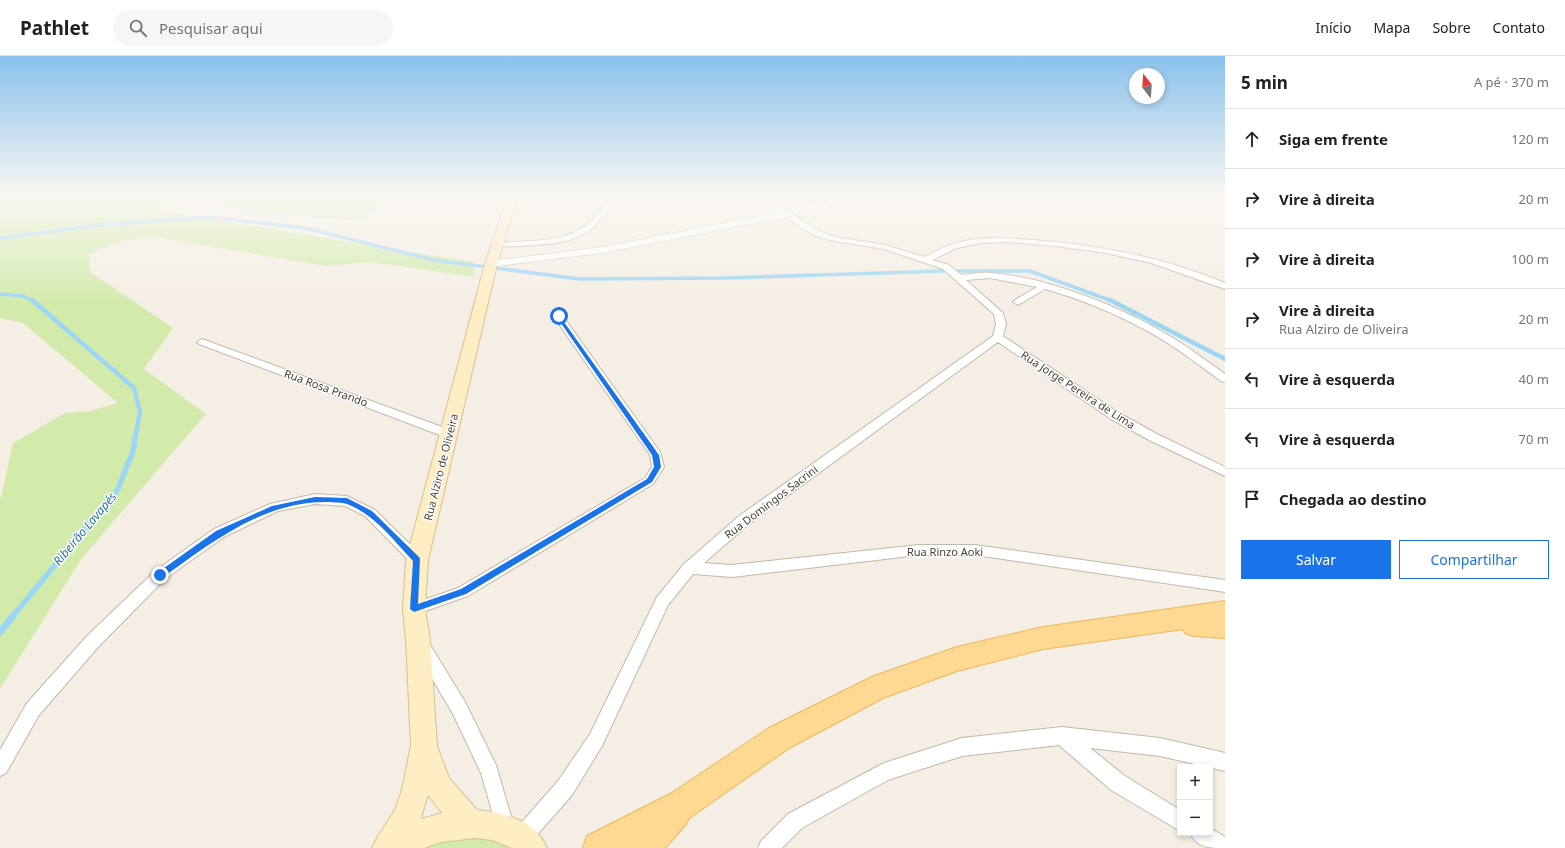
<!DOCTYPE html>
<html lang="pt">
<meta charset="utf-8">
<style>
body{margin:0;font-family:"Noto Sans",sans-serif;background:#f6f6f6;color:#202124}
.controls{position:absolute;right:12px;bottom:12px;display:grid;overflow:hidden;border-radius:0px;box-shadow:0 2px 6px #0003}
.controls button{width:36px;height:36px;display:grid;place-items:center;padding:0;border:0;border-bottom:1px solid #e0e0e0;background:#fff;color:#202124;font:20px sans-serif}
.compass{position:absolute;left:1129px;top:12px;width:36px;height:36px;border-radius:50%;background:#fff;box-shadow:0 2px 6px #0003;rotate:343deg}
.stop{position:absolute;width:12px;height:12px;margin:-9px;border:3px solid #1a73e8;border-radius:50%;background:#fff}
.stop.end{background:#1a73e8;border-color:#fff;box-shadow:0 1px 4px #0008}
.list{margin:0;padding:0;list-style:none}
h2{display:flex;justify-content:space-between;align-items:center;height:52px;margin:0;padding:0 16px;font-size:17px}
h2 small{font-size:13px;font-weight:400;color:#757577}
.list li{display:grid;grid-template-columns:26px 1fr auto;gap:12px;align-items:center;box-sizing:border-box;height:60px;padding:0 16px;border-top:1px solid #e0e0e0}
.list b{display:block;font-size:15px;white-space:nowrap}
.list p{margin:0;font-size:13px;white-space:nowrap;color:#757577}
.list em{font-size:13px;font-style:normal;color:#757577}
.actions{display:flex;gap:8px;padding:12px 16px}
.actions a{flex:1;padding:9px 0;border:1px solid #1a73e8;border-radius:0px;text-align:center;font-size:14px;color:#1a73e8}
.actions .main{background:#1a73e8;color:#fff}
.icon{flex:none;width:22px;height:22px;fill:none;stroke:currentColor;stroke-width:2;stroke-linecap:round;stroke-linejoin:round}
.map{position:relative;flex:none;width:1225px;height:792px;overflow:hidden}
header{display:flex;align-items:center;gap:24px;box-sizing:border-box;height:56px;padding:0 20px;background:#fff;border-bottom:1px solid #e0e0e0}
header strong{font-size:19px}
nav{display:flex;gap:22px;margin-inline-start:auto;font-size:14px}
.search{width:280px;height:36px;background:#f6f6f6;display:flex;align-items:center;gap:10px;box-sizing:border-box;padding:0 14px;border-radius:22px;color:#757577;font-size:15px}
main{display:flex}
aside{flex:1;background:#fff}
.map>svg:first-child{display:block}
.green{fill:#d2ebaa}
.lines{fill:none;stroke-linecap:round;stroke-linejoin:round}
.stream-far3{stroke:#9cd6f5;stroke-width:3.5}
.stream-far2{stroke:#9cd6f5;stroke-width:4.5}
.stream-far1{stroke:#9cd6f5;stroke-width:5.5}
.stream{stroke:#9cd6f5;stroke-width:7}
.minor-casing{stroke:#c3b8a9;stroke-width:2}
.tertiary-casing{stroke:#c3b8a9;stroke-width:1}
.secondary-casing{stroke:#d6c091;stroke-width:2}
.primary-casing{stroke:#ecb75a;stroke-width:2}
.minor{fill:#fff;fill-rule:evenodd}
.tertiary{fill:#fff;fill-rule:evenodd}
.secondary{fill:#ffedc3;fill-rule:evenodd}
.primary{fill:#ffd992;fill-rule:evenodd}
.route{fill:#1a73e8}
.labels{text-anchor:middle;stroke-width:3;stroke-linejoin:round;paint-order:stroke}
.street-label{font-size:11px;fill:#463e34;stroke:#fff}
.water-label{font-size:12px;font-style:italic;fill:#2478a8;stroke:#fff}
</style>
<header>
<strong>Pathlet</strong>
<div class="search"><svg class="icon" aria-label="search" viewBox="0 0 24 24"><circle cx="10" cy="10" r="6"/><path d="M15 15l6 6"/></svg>Pesquisar aqui</div>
<nav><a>Início</a><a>Mapa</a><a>Sobre</a><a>Contato</a></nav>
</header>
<main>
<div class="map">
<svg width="1225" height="792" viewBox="0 0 1225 792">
<rect width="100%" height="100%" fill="#f4eee4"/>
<path class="green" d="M0,139H191L154,154L473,206L475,216L473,221L372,206L326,210L152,181L117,186L89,198L90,216L173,272L144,313L206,358L82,502L0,633V445L13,387L65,357L91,355L118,347L23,267L0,262Z
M243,139H391L359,165L219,152Z
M483,779L509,792H410L422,785Z"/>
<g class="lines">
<path class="stream-far3" d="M0,182L99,169L208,161L305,172L434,204L580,223L723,222L944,215
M958,215H1030L1112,245
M0,238L23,240L34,245"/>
<path class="stream-far2" d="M32,244L134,332L140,356L135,383
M1110,244L1225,303"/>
<path class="stream-far1" d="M12,561L118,433L133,395L135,382"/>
<path class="stream" d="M0,576L13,560"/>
<g class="minor-casing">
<path id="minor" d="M613,139H619C610,152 600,167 587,176C565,191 524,189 498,191L494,189L498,187C523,185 564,186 584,171C595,163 604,150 613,139Z
M1215,139H1225V144L1216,140Z
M774,150H780L821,176L835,181L885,189L925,201C937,194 950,188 964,185C987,180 1010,182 1033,184C1100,189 1163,201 1225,227V233L1151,207L1106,197L1056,190L1006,186L981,187L957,192L932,204L949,209L961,219C971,218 981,216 991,217C1050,222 1122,251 1173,282C1191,293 1208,306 1225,318V326L1221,325C1203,312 1185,298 1166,286C1129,263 1087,245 1045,233L1018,249L1013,246L1015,244L1037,231L990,222L966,224L1003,257L1006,268L1003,280L1119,357L1157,378L1225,411V420L1149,384L1111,363L998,286L749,468L704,507L732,509L919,489H975L1225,524V536L975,499H919L732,521L693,518L668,549L602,690L572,739L529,788L522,791L515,788L513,780L506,783L499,780L481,717L453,658L417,597L415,592L417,587L423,585L429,587L465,646L496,709L515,774L558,725L590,678L657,541L684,508L739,460L993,280L996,268L994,258L943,213L884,193L834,185L815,180L774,154Z
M559,258L562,259L660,396L664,411L653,428L468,540L414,559L409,557L406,553L409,549L458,532L645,422L652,411L650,399L554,261Z
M202,283L453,375L455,378L453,381H445L199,288L197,286Z
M315,438L347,440L375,454L422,500L424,504L422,508L417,510L412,508L365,460L345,450L315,448L278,455L224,481L165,523L99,590L39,659L6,717L0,720V694L27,647L87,580L155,515L214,473L270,448Z
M1062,671L1160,682L1225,697V715L1160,700L1090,692L1125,720L1180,754V775L1111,734L1059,689L962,700L888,724L802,772L782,792H758L761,785L788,758L884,707L962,682Z
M1210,772L1225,781V792C1210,792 1197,792 1190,777H1210Z"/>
</g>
<g class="tertiary-casing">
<path id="tertiary" d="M788,139C796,141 811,139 816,143C808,151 791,144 781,146L779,149L776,150L772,147L774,142Z
M859,139H873L872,141L826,152L800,154L794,159L787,161L602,197L491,211L486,208L491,205L602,191L787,155L798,149L826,146Z"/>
</g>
<g class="secondary-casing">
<path id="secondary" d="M504,139H514L515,149L497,208L428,504L425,553L430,584L437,690L449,722L477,754C506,757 535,764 547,792H512L492,784L475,782L441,786L424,792H372L377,782L395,754L402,734L411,689L406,584L403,553L406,504L485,208L505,149ZM428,739L442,757L421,763V762Z"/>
</g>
<g class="primary-casing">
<path id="primary" d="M1225,545V582L1194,580L1185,577L1183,573L1043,593L957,615L883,642L789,692L689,762L686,768L665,792H583L587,780L672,737L769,672L874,620L957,591L1043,571Z"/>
</g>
<use href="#minor" class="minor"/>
<use href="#tertiary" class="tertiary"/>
<use href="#secondary" class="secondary"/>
<use href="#primary" class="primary"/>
</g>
<linearGradient id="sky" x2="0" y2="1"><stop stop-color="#89c2ed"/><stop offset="0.56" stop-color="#faf7f3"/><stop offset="1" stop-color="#faf7f3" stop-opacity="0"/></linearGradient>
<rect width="1225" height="249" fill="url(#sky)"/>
<path class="route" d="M559,259L659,399L661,411L652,426L466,538L414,556L410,553L413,505C394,485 374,458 347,448C342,446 334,447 329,446C265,444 211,487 162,522H157V517L216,475L272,450L315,441L347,442L372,455L420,502L418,548L461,533L647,423L654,411L652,399L556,260Z"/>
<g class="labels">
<g class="street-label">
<text transform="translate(326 332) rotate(20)" y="4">Rua Rosa Prando</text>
<text transform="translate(1078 334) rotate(33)" y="4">Rua Jorge Pereira de Lima</text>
<text transform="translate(441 411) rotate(-76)" y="4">Rua Alziro de Oliveira</text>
<text transform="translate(771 446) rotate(-37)" y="4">Rua Domingos Sacrini</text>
<text x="945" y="500">Rua Rinzo Aoki</text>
</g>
<g class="water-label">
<text transform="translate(85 473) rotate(-50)" y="4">Ribeirão Lavapés</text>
</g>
</g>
</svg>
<div class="controls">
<button>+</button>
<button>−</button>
</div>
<svg class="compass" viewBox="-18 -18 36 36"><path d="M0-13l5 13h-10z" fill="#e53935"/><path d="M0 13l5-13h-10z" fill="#757577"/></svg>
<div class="stop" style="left:559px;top:260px"></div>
<div class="stop end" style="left:160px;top:519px"></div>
</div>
<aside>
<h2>5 min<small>A pé · 370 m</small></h2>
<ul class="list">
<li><svg class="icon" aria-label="ahead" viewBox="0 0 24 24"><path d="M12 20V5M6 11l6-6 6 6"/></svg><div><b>Siga em frente</b></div><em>120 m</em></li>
<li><svg class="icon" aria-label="right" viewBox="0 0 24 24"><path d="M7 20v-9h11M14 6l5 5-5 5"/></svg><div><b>Vire à direita</b></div><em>20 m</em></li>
<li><svg class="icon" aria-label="right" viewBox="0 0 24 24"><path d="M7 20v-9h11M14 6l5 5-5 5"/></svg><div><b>Vire à direita</b></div><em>100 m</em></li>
<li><svg class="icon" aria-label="right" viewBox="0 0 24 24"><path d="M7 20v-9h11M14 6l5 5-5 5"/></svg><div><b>Vire à direita</b><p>Rua Alziro de Oliveira</p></div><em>20 m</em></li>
<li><svg class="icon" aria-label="left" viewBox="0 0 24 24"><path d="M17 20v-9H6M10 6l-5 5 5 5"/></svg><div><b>Vire à esquerda</b></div><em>40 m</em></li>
<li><svg class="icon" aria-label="left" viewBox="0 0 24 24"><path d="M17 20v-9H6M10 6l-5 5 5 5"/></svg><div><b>Vire à esquerda</b></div><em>70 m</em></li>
<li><svg class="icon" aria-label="arrive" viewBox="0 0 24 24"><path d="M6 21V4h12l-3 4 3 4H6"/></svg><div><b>Chegada ao destino</b></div></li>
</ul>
<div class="actions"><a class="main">Salvar</a><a>Compartilhar</a></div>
</aside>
</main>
